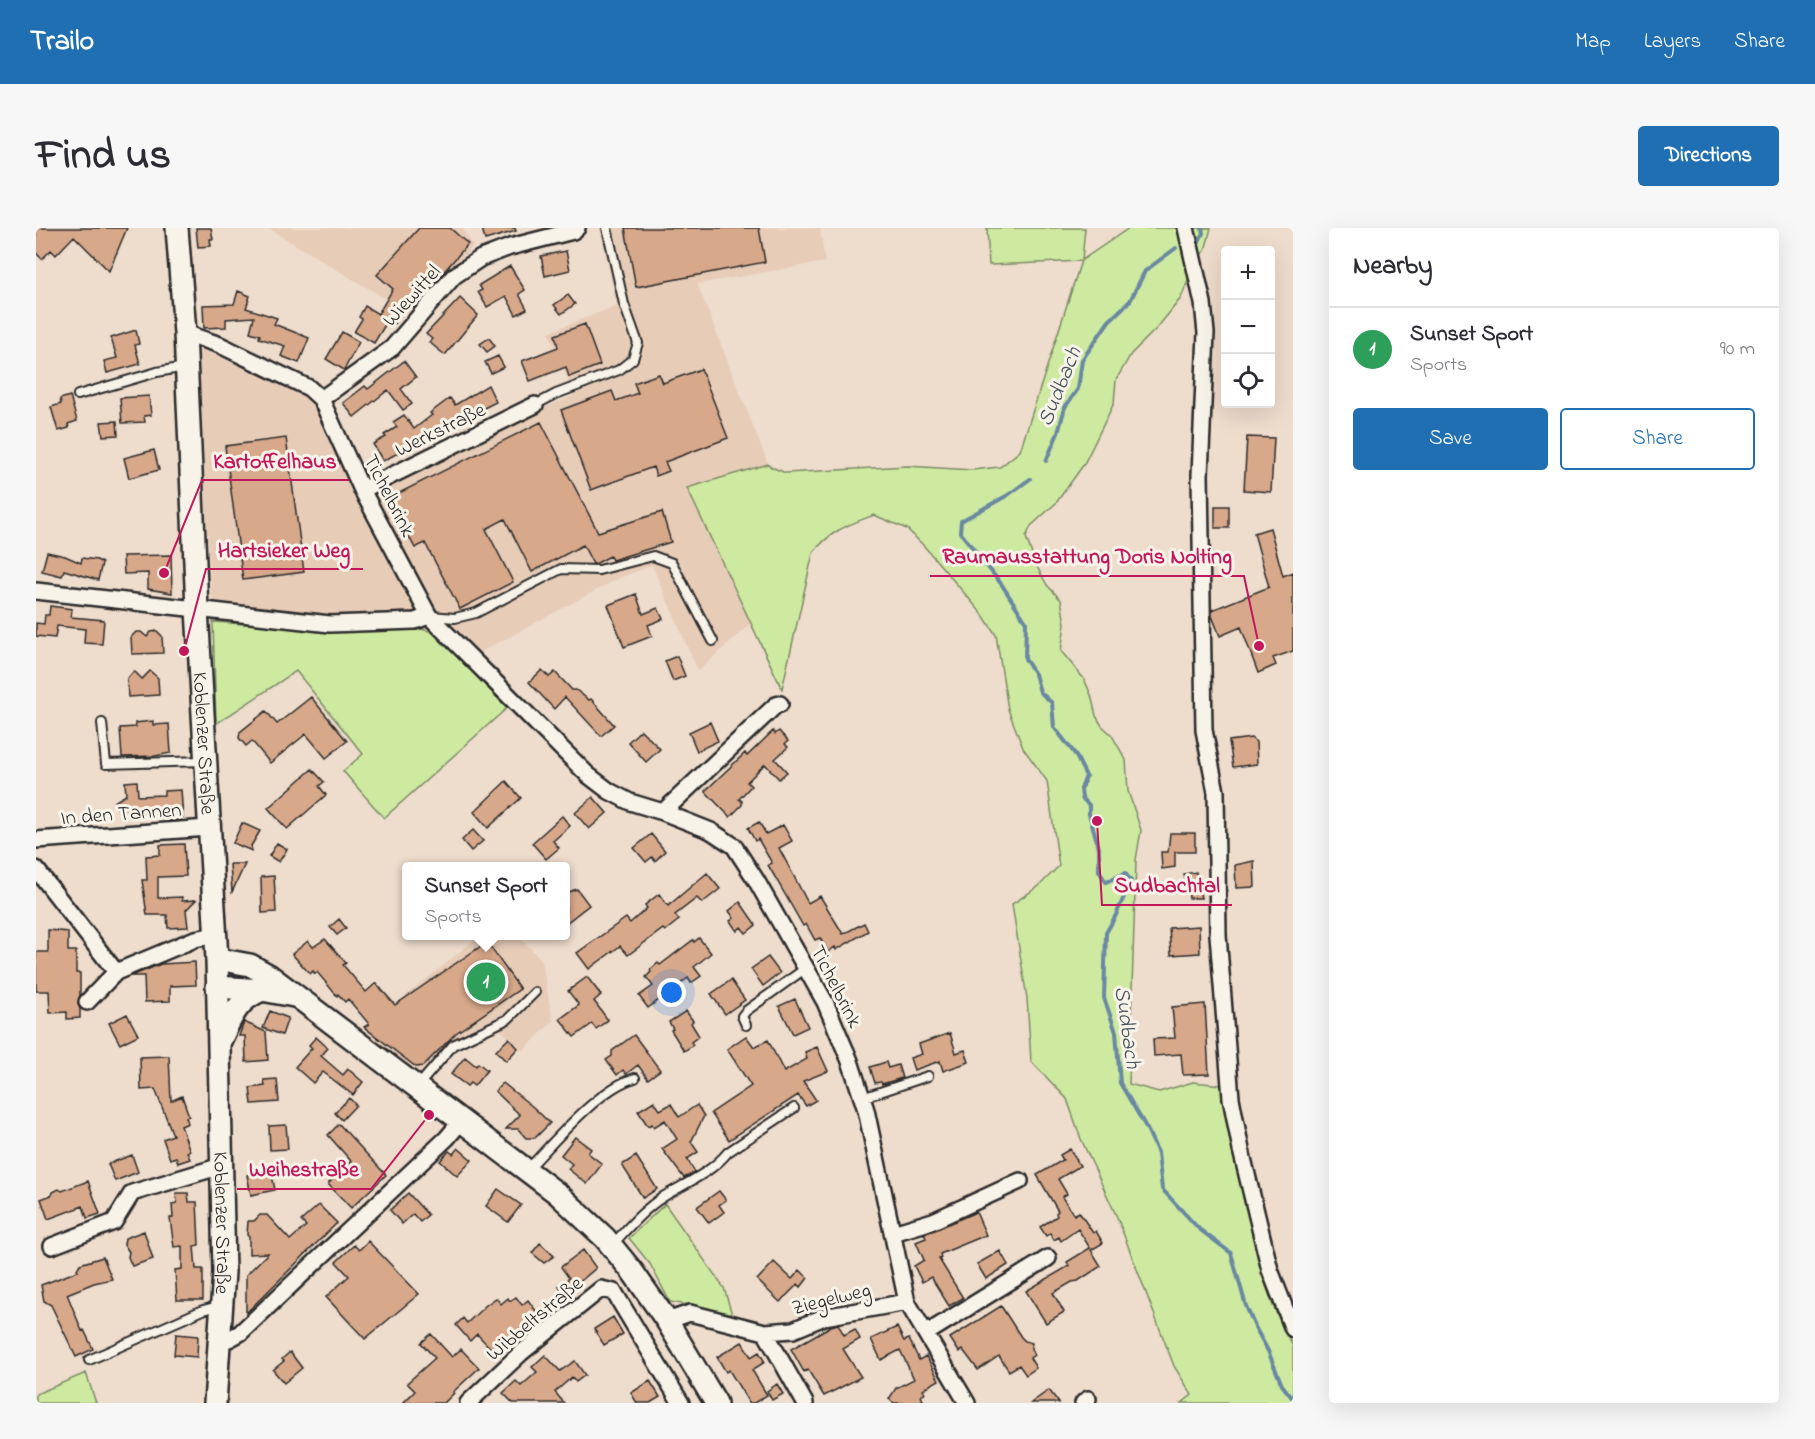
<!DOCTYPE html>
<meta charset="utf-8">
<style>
body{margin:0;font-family:"Indie Flower",sans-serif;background:#f7f7f7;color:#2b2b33}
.controls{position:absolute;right:18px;top:18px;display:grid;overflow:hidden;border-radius:6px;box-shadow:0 6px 24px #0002}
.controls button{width:54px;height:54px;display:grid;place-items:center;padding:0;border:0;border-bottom:2px solid #e1e1e2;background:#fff;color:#2b2b33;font:30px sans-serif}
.you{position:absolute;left:636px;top:765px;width:21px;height:21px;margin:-15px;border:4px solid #fff;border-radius:50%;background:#1a73e8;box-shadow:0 0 0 9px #1a73e833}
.badge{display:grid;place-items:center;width:39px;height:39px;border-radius:50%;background:#1f6fb2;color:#fff;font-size:20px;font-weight:700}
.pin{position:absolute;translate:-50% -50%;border:3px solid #fff;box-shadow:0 2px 6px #0006}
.popup{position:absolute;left:366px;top:634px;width:168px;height:78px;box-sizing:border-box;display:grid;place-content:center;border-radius:6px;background:#fff;filter:drop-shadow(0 2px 4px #0005);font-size:20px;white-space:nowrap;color:#7c7c81}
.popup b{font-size:22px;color:#2b2b33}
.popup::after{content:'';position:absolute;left:50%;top:100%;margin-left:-12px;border:12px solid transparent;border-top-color:#fff}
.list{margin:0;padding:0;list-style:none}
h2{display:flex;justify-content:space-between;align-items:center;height:78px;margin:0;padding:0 24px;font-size:26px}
h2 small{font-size:20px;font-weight:400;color:#7c7c81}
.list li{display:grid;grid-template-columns:39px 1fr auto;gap:18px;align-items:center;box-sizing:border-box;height:84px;padding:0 24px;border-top:2px solid #e1e1e2}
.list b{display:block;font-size:22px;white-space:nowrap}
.list p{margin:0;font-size:20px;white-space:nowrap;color:#7c7c81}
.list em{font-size:20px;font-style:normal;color:#7c7c81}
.actions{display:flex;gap:12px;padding:18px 24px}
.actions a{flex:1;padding:14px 0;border:2px solid #1f6fb2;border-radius:6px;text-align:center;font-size:21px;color:#1f6fb2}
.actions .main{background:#1f6fb2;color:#fff}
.icon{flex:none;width:33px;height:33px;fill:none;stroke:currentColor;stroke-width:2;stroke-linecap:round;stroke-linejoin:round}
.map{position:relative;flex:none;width:1257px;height:1175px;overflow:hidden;border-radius:6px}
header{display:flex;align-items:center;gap:36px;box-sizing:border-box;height:84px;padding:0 30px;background:#1f6fb2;color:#fff}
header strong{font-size:28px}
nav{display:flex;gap:33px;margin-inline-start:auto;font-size:21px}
.intro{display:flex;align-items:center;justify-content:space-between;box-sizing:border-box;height:144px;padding:0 36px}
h1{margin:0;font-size:42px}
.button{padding:15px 27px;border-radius:6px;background:#1f6fb2;color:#fff;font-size:21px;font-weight:700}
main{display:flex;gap:36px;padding:0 36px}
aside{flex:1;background:#fff;border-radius:6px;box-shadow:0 6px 24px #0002}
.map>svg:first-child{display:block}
.built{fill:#e7ccb8}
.green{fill:#ceeaa1;stroke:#7c8a66;stroke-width:1.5}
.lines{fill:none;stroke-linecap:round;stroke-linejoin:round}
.stream{stroke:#6988a1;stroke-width:4}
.building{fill:#d8a88a;stroke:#2b2b2b;stroke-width:1.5}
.lane-casing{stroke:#2b2b2b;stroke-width:12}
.street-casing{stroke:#2b2b2b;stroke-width:20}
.secondary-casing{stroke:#2b2b2b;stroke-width:26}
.lane{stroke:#f7f3e8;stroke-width:8}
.street{stroke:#f7f3e8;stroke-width:15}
.secondary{stroke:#f7f3e8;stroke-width:21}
.labels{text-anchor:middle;stroke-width:6;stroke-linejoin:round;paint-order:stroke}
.street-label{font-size:21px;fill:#2b2b2b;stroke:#f7f3e8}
.water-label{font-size:22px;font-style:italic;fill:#45525c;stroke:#f7f3e8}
.leader{fill:none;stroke:#c2185b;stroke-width:2}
.callout-dot{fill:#c2185b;stroke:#f7f3e8;stroke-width:2}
.callout-label{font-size:22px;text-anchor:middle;font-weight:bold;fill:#c2185b;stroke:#f7f3e8;stroke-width:6;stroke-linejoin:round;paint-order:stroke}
</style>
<header>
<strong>Trailo</strong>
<nav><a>Map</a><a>Layers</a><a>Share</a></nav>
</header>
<div class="intro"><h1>Find us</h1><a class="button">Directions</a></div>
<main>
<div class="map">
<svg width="1257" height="1175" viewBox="0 0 1257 1175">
<rect width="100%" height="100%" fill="#eedccc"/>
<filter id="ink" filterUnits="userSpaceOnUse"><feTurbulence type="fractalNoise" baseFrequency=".0167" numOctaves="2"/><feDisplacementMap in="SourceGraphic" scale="12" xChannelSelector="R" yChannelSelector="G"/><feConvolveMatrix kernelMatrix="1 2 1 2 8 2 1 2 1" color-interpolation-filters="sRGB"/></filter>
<g filter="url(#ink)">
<path class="built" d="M232,0H426L437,18L378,88Z
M564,0H784L789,34L661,56L732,236L652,261L715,395L662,443L616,337L583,350L426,434L399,404L293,401L177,394L160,119L264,163L279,178L322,270L499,183L538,168L513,104L581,78Z
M443,708H482L505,731L517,793L487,823L454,792L388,849L329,802Z"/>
<path class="green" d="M951,0H1049L1046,32L1093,0H1175L1169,23L1161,30L1145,70L1121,100L1095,126L1080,152L1078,175L1048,236L1020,275L995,298L990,309L999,335L1011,357L1025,372L1029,396L1025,423L1048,451L1055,467L1060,488L1066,498L1075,506L1090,532L1092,563L1105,602L1100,632L1093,856L1123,864L1157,854L1185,857L1226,1045L1237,1078L1257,1119V1175H1146L1156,1167L1138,1138L1081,989L1045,911L1031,871L995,833L991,770L976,676L1002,659L1023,638L1011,553L987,520L972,481L960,407L947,387L888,318L871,301L838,287C812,297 795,302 777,325L746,461L651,260L732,236L735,239L750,245L871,238L936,242L964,239L984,223L1045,33L953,37Z
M177,394L293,401L380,400L398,404L471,480L348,590L307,543L327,526L260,443L180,496Z
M629,976L688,1060L697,1090L653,1077L634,1074L614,1036L593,1010Z
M50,1145L60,1175H0V1166Z"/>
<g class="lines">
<path class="stream" d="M1161,17L1167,5L1166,0
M1010,233L1022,205L1029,179L1042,161L1046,132L1073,93L1094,73L1109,43L1140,20
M994,251L972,267L925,293L924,304L966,357L990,394L989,431L999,446L1004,464L1016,475L1018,499L1039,526L1050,548L1045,561L1046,570L1053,577V586L1063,620V643L1070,654L1089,645L1095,653L1080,687L1070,705L1068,770L1080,804L1084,855L1111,901L1122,925L1126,961L1163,1001L1195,1025L1210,1078L1219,1099L1232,1123L1246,1157L1257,1171"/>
</g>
<path class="building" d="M0,0H91L73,43L38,8L20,27L15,22L6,31L0,25Z
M160,0H175L177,11H174L175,18L162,19Z
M383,0H414L432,16L377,79L371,73L358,96L352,92L338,115L318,104L326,91L323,89L329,78L342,86L357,61L341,47Z
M446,0H479L480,3L449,12Z
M589,0H723L729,34L600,59Z
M530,23L534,42L509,48L505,28Z
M474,38L489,62L483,66L491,81L480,87L470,68L451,79L442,64L446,62L443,57Z
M202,63L214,68L210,80L241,90L238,96L273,110L263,135L245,128L249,118L223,110L224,107L214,104L218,89L190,91V99L168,100L167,77L198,76Z
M532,67L539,76L525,86L518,77Z
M424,70L442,87L409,127L393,114L396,111L390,106Z
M549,96L564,137L533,149L530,139L494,153L486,133L522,119L519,107Z
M100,102L103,116L99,117L104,136L71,145L68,133L81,130L75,110Z
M306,104L323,114L308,142L290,131Z
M453,110L459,118L451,124L444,116Z
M462,128L468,139L455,145L449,134Z
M368,133L380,149L365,161L376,176L367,182L352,162L318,189L307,175L329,158L332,161Z
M665,141L692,210L629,234L633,243L620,248L617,239L555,262L525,182L576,163L580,173L602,165L598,155L623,146L627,155Z
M452,157L460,174L436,186L434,183L407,203L404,199L386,212L347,233L337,216L350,209L348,207L361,199L357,194L368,187L378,201L396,187L394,185L414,170L419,177Z
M34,168L41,193L32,196L33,200L22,203L15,179L25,176L24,171Z
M113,168L115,187L108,188L109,194L86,195L84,170Z
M81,193L82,207L67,208L65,194Z
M505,194L562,304L626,284L635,314L576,332L574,328L559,336H557L547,317L496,344L469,291L450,301L477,354L424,381L389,315L379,320L353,270Z
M1211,209L1238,210L1235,264L1208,262Z
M250,210L268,344L207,352L189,218Z
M118,222L123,242L93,250L88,230Z
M1179,278H1193V300H1179Z
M1234,300L1247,348L1257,344V423L1237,430L1240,437L1222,445L1205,399L1184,408L1176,388V382L1233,359L1218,305Z
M11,324L29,328L45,335L46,330L61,332L66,335L62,352L28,342L26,348L6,343Z
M135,327L136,365L112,361V345L88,346L87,328Z
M600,366L607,386L622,380L627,391L612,397L616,408L588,419L572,377Z
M14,378L36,381L35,389L68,392L66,416L48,415L49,401L21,398L19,410L0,408V395L8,396L9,387H13Z
M121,403L126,408L127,425L96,426L95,409L100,404H105L111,409L115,404Z
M641,428L649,448L637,453L629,433Z
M506,442L513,449L519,444L536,462H540L553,472L555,471L578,497L565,508L529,469L518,481L493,454Z
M98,443L106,451L114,443L122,450L123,467L92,469L91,451Z
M275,469L311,513L290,530L270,506L234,535L216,513L210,518L203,510L204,504L230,483L241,496Z
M117,493V497L133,496L135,525L119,528L86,529L84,500L100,499L99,495Z
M674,494L682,513L661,523L653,504Z
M605,502L624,521L610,534L592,514Z
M737,503L739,506L743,503L752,513L749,516L752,519L739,531L751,544L743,551L729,536L711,554L715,558L703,571L706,573V577L694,589L669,563L709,525L711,528Z
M1215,510L1220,514L1221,536L1197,539L1193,513Z
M276,541L288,554L283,558L290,567L251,601L232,580Z
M101,553L102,568L128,567V563L145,562L147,589H145V592L133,593V590H129V586L86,588L78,574L90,567L89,554Z
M470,553L485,570L452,600L438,584Z
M557,569L571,585L553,601L539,585Z
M526,588L534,598L517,613L523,620L510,631L496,615Z
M723,594L730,606L747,597L756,613L743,620L772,675L784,668L807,706L828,695L832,703L800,722L799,719L792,724L784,710L779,712L770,696L767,698L754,675L732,637L736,635L722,611L719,613L712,600Z
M206,595L224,603L215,618L216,623L197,615Z
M437,602L447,613L435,623L426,612Z
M1134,605H1159V624H1139V639L1126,641L1125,624H1132Z
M615,606L629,623L619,633L616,629L610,634L598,620Z
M241,615L251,621L243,634L233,628Z
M148,616L150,648L122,649V670L146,669V673L160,672L150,682L152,699L132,700L131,687H111L106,652H111L110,628L124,627V617Z
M1218,633L1219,659L1200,660L1199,637Z
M194,636H209L196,664Z
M1160,644L1165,670H1153L1148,646Z
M671,645L684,661L666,675L661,670L639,687L643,692L629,703L627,701L592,727L584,718L553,741L541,725L590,690L594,695L611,680L609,677L623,666L632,678Z
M238,648L240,684L226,685L225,649Z
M541,661L553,677L530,695V665Z
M704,674L720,697L710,705L705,699L701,703L694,693L698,690L693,683Z
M303,691L310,700L301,707L294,699Z
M1163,698L1164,725L1135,727L1133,700Z
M12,702L32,704V723H40V745H44V767L42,776L44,781V790L31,791V784L14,785L13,763H0V724H12Z
M663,710L675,725L658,739L665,748L655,755L652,750L612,780L603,768L617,758L610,749L615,744L614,742L622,735L624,737L657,712L658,714Z
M289,711L310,735L307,737L330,764L340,755L359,777L451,714L484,761L420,805L387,838L380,839L328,799L333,796L312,771L309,774L302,766L301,768L281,744L279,746L277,743L274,746L256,726L272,713L277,719Z
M732,729L744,745L727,758L715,741Z
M159,734L160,757L134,758V773L109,774L108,748H95L125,736Z
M551,749L565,767L558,773L572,792L560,801L556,796L538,809L524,791L543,777L532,763Z
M695,752L709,772L689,786L675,766Z
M759,771L772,799L757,806L743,778Z
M1169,776L1173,846L1147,847L1145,826L1118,828L1117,811L1139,810L1136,779Z
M234,783L252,790L246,807L227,800Z
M650,783L657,793L655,795L663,808L655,814L657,817L648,823L635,802L637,801L633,794Z
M91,786L102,807L84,816L73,795Z
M208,794L230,804L232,832L210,834L209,808H203Z
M914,805L920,825L929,822L933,834L907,843L904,833L878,842L874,830L886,826L883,816Z
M598,807L624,842L612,851L602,837L590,846L587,842L581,847L570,832L576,828V823Z
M710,808L718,819L732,812L748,844L771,831L769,824L781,819L792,843L767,853L780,872L770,878L762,867L693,912L675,885L715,858L691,821Z
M280,809L292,820L285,828L307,847L312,841L327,854L317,867L287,844L277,855L259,839L276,820L273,817Z
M473,810L482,820L470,833L460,823Z
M133,828L135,873L146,868L153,888L150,889L152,895L145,898L154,923L151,924L154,931L142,935L140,929L134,931L127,911L137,907L119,861L105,862L104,829Z
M429,829L440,838L442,835L451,842L438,858L434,855L431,858L415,846Z
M850,834L852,840L862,837L866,850L846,856L845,854L839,855L834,839Z
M241,851L243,874L216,876L214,860L229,858L228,852Z
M467,855L497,879L514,895L499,910H490L482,901H470L484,887L459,863Z
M313,870L320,877L306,892L299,885Z
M618,873L624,882L635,876L643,889L661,877L668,888L655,914L662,924L651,931L659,944L648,950L626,921L641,911L629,892L618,899L616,896L612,898L602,883Z
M303,896L350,947L315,980L292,956L315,933L292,907Z
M250,897L252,921L234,922L233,898Z
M539,909L555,921L552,925L566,936L551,956L532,941L536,936L525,927Z
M422,920L436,932L421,948L404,933L413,923L417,926Z
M1034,921L1044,938L1022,951L1031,966L1026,969L1038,987L1043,984L1057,1005L1060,1003L1067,1015L1055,1022L1065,1038L1042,1053L1036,1054L1017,1065L1028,1084L1010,1095L990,1063L1033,1038L1031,1034L1054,1020L1042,1001L1025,1013L1023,1009L1018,1012L1014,1005L1010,1008L1004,999L1021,988L1020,985L1022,983L1001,947L1027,932L1024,927Z
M96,927L102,944L79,953L72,936Z
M600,928L621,961L607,970L586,937Z
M235,942L239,962L215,967L211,947Z
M52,953L64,986L51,990L47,978L12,991L5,971L16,967L17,964L23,961L26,963Z
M462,961L485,977L472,994L450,978Z
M683,963L690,972L683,977L688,984L673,995L661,979Z
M140,965H152L153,974H161L163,1017L158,1018L160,1041H167V1072H141L139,1042L146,1041V1018L138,1019L134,990H137L136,976L141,975Z
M372,965L392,987L384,994L377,986L366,996L354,982Z
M283,977L301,995L210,1085V1047L232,1025L213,1026V1009L211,1007L212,993H218L224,987H231L254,1012L270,998L265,993Z
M940,984L950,1007L904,1026L905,1030L903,1031L927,1070L913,1078L895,1049L886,1054L878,1038L888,1032L880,1014L890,1010L888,1006Z
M108,1003L117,1031L96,1038L92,1029L93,1024L88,1016L89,1010Z
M332,1013L383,1066L329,1111L290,1069L313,1048L300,1034L318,1017L323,1022Z
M504,1015L518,1028L508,1035L496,1025Z
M547,1022L560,1040L529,1066L523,1058L533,1050L525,1039Z
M964,1023L972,1037L950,1051L941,1036Z
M67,1029L76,1051L58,1055L31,1066L46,1103L48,1102L57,1121L40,1129L15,1077L8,1073L5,1057L42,1043L41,1041L44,1036Z
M738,1034L756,1051L764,1042L772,1050L765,1059L762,1056L744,1074L721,1052Z
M480,1069L486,1077L492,1072L503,1087L497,1092V1095L490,1097L471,1113L473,1115L460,1126L441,1106L434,1113L420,1097L427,1090L431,1095L450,1077L460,1070L465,1076L472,1070L474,1073Z
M965,1078L985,1109L989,1113L996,1115L995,1121L998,1127L994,1130L1000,1140L990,1147L983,1137L973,1143L963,1128L942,1142L927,1122L923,1124L914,1110Z
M577,1089L587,1106L568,1117L558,1101Z
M802,1096L808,1107L819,1101L824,1111L807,1121L825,1149L788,1168L772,1142L768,1144L755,1121L795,1098Z
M861,1099L868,1113L873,1111L883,1132L890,1128L903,1152L887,1161L889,1165L885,1168L887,1172L880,1175H858L853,1171L860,1160L878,1151L864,1122L845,1132L835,1111Z
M140,1106L162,1108L161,1129L138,1127Z
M395,1106L416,1129L425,1121L443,1140L417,1164L418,1165L408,1175H367L379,1163L371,1155L399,1130L385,1115Z
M706,1114L715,1129L723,1124L729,1134L716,1142L731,1167L718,1175H713L693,1142L690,1144L681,1129Z
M254,1124L266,1140L248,1155L237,1142L248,1133L246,1131Z
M509,1127L524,1143L539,1133L549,1147L540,1154L536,1149L519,1164L528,1175H477L467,1165L480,1153L485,1158L501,1144L496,1139Z
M614,1153L624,1169L614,1175H601L595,1165Z
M741,1156L747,1166L736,1172L731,1163Z
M1013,1162L1023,1175H995Z"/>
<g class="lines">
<g class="lane-casing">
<path id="lane" d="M42,167L121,144L149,139
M499,177L520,166L583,142L597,131L602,115L588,76L571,0
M395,388L419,390L440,385L525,341L563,342L617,328L636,335L677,413
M66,495L70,536L168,533
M710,797L706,788L710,783L770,740
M382,858L417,817L472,791L499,764
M826,870L892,848
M492,941C517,915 564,859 599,850
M576,1017C592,1000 607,982 627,969C650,955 675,945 692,924L758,880
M53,1132L167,1082L182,1078"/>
</g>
<g class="street-casing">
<path id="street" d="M1150,0L1167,75L1170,105L1164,247L1168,502L1180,564L1182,707L1195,870L1205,922L1234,1042L1257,1101
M149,105L184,117L273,160L285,171L326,262L393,388L552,547L573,563L594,574L627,584L675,603L698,618L720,652L789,774L814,833L830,882L871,1074L931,1175
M285,171L356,120L418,48L445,30L474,19L537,3L541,0
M326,262L499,177
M0,363L294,396L379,393L393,388
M627,584L740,477L744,476
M0,612L173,600
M0,641L80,744
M51,774L80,744L159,711L179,707
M857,1005L897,993L984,953
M16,1018L78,994L96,965L185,938
M631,1093L654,1085L729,1104L757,1102L788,1089L871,1074
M729,1104L769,1175
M891,1105L1012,1030
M184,1111H193L204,1105L411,910L426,892
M432,1175L485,1125L565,1061L578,1064L645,1175
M1047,1175L1052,1171"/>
</g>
<g class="secondary-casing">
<g id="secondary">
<path id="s1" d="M141,0L149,105L161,381L181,731L188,1044L179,1175"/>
<path d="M181,731L214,737L234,748L522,966L569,1010L596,1043L631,1093L680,1175"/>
<path d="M181,759L226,762L258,768"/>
<path d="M184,813C196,789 200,773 226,762"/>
</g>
</g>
<use href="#lane" class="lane"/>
<use href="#street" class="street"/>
<use href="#secondary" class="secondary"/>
</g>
</g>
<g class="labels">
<g class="street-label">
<text transform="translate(375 67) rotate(-48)" y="7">Wiewittel</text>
<text transform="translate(404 201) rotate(-26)" y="7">Werkstraße</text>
<text transform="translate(354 267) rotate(63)" y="7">Tichelbrink</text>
<text dy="7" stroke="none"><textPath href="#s1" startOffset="516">Koblenzer Straße</textPath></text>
<text transform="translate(85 585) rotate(-4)" y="7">In den Tannen</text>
<text transform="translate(801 758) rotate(63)" y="7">Tichelbrink</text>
<text dy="7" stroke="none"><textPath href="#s1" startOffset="996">Koblenzer Straße</textPath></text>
<text transform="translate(795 1070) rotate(-14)" y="7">Ziegelweg</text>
<text transform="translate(498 1090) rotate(-40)" y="7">Wibbeltstraße</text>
</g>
<g class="water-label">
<text transform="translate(1022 158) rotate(-68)" y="8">Sudbach</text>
<text transform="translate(1093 799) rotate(82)" y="8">Sudbach</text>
</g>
</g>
<path class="leader" d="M128 345L166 252H313M148 423L170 341H327M1223 418L1208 348H894M1061 593L1066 677H1196M393 887L335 961H201"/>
<g class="callout-dot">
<circle cx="128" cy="345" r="6"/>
<circle cx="148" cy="423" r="6"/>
<circle cx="1223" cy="418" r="6"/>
<circle cx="1061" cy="593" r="6"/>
<circle cx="393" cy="887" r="6"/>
</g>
<g class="callout-label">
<text x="239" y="240">Kartoffelhaus</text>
<text x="248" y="329">Hartsieker Weg</text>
<text x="1051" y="335">Raumausstattung Doris Nolting</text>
<text x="1131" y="664">Sudbachtal</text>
<text x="268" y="948">Weihestraße</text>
</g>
</svg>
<div class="controls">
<button>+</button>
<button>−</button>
<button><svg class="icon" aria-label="locate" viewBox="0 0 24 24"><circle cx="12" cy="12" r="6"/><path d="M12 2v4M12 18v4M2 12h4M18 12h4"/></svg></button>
</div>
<div class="you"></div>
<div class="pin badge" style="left:450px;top:754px;background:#2e9e5b">1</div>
<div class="popup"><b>Sunset Sport</b>Sports</div>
</div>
<aside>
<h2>Nearby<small></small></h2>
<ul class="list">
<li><span class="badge" style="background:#2e9e5b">1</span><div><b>Sunset Sport</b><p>Sports</p></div><em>90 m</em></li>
</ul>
<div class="actions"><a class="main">Save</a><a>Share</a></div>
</aside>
</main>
